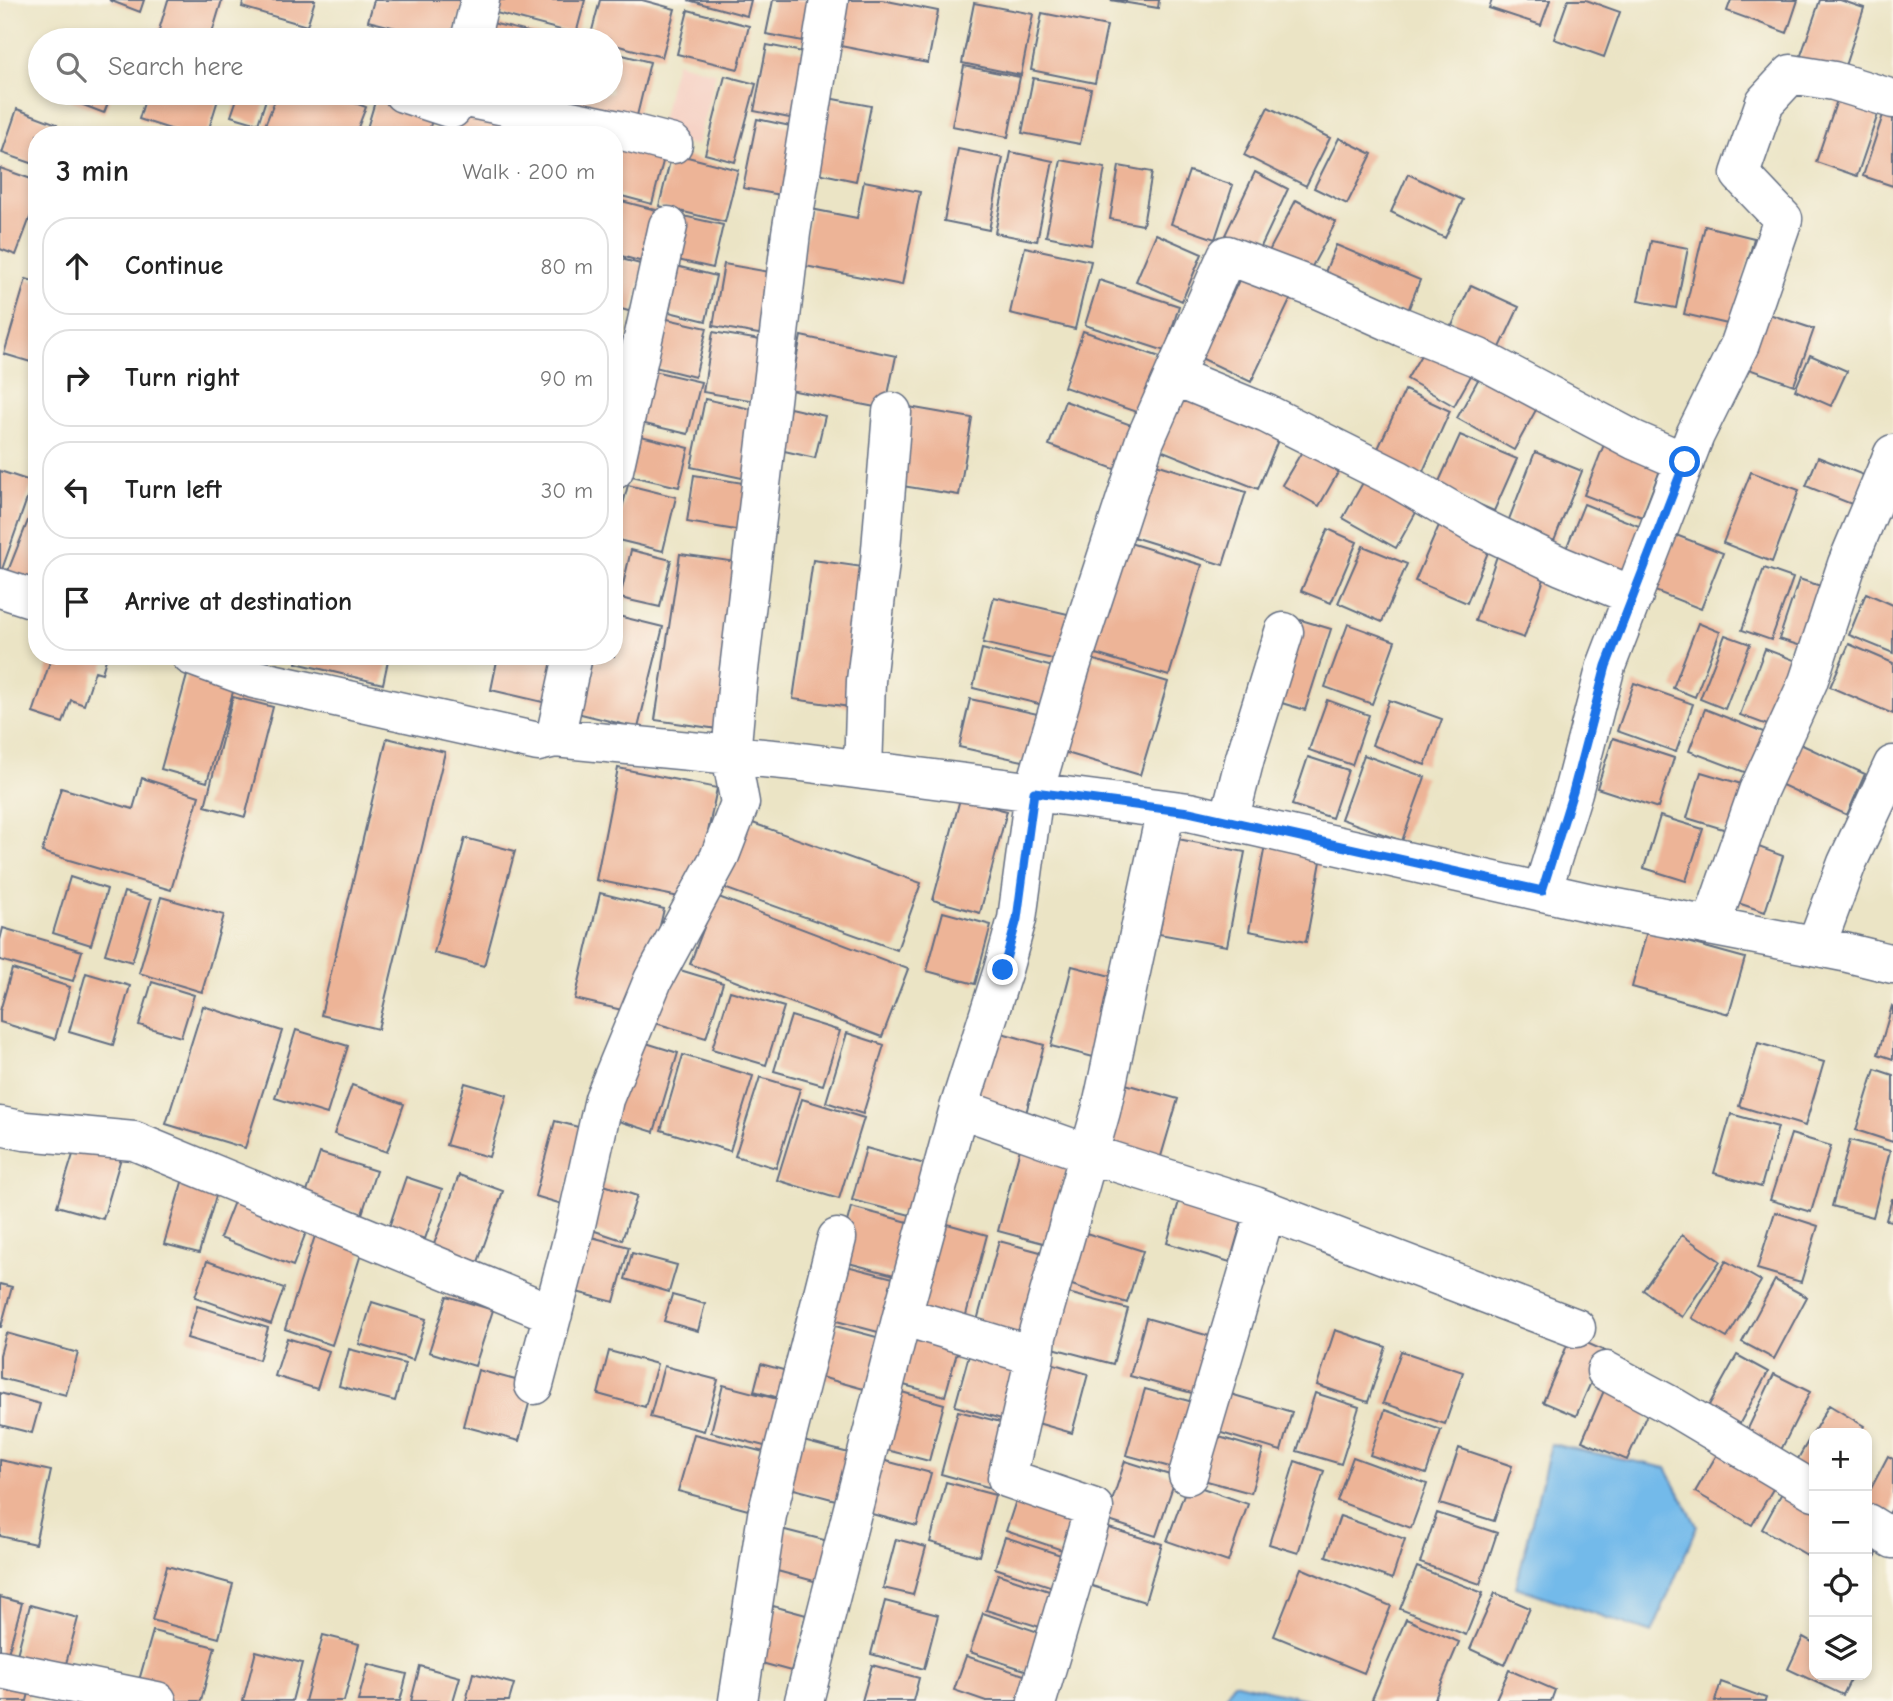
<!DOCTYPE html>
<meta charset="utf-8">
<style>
body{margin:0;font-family:"Comic Neue",sans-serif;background:#f2f2f2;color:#222}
.controls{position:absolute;right:21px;bottom:21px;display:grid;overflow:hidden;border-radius:14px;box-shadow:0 4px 10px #0003}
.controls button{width:63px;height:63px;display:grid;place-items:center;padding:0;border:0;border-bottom:2px solid #e0e0e0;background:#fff;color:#222;font:35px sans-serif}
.stop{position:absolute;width:21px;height:21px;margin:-16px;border:5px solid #1a73e8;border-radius:50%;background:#fff}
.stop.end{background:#1a73e8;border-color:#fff;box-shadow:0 2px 7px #0008}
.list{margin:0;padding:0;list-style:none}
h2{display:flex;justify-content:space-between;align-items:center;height:91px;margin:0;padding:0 28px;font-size:30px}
h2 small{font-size:23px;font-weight:400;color:#767676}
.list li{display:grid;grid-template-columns:46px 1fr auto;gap:21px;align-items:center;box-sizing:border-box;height:98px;margin:0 14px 14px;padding:0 14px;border:2px solid #e0e0e0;border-radius:28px}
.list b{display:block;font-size:26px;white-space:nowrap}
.list em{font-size:23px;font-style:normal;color:#767676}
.icon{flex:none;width:38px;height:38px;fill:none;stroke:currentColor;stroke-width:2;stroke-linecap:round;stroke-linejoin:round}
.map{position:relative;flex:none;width:1893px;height:1701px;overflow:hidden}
.search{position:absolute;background:#fff;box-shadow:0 4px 10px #0003;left:28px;top:28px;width:595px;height:77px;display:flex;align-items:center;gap:18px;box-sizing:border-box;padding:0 24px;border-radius:38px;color:#767676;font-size:26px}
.panel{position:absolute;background:#fff;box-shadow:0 4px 10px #0003;left:28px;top:126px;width:595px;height:539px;border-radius:28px}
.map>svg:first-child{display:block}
.built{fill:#f6d2c5}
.water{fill:#73baea;stroke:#4774a4;stroke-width:2}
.building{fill:#edb497}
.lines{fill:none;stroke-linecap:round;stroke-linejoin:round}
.minor-casing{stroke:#646e82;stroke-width:41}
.minor{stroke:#fff;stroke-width:38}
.route{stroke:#1a73e8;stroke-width:9}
</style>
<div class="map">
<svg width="1893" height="1701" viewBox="0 0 1893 1701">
<rect width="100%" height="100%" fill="#fbf7ec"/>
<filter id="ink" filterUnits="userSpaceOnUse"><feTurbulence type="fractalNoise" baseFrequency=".0143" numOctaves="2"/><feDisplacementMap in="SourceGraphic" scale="14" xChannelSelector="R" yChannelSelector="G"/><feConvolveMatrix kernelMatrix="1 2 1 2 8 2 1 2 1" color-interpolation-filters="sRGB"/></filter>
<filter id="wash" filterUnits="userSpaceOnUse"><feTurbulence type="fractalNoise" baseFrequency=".00686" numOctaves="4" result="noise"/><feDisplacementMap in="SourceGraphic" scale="28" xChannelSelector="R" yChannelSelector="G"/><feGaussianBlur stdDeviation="1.57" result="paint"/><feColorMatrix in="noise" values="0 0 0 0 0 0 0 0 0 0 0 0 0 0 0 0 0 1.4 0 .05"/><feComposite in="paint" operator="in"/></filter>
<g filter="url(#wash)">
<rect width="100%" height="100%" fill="#ebe4c5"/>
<path class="built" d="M676,62L716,73L697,146L657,136Z"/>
<path class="water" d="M1551,1444L1666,1468L1697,1526L1652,1633L1516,1587Z
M1233,1682L1314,1701H1223Z"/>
<g id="blocks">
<path class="building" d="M109,0H144L140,12Z
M168,0H222L210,40H156Z
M244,0H315L307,26L242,7Z
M374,0H464L453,40H444L368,21Z
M487,0H585L576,34L485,10Z
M600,0H642L675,9L662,57L611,44V40L590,38Z
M688,0H751L747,16Z
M773,0H816L808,42L766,34Z
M838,0H882L938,11L928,63L830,44Z
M1110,0H1159L1158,8Z
M1492,0H1550L1541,25L1489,8Z
M1568,0H1586L1620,12L1604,57L1554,39Z
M1731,0H1798L1787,33L1727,11Z
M1820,0H1840L1864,8L1842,75L1799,61Z
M974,3L1033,14L1021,75L962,63Z
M688,10L749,26L738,69L677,54Z
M1042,13L1107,26L1095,83L1031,70Z
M480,20L548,37L547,40H475Z
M767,45L813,54L800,120L754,111Z
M611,52L650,62L635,124L554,103L557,93H611Z
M964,66L1020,77L1008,137L952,126Z
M725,76L756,84L735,162L705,154Z
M1033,78L1091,89L1080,144L1022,133Z
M52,93H112L104,113Z
M147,93H220L207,135H189L139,119Z
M239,93H268L258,124L231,116Z
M278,93H328L366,107L355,135H261Z
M377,95L434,112L428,135H365Z
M828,98L871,106L856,181L813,172Z
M464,99L530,117L525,135H454Z
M1837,100L1878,114L1857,176L1816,162Z
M1268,107L1330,138L1306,186L1244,155Z
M17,109L57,124L53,135H37V165L2,153Z
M1883,115L1893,118V186L1863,176Z
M757,119L800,128L786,196L743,188Z
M614,137L666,150L652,204L614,194Z
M1339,138L1372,154L1347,204L1314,188Z
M958,149L1003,158L989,230L944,221Z
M1011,152L1053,161L1037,241L995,233Z
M672,153L738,170L725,222L659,206Z
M1061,160L1105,168L1091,245L1046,236Z
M1119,166L1152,172L1143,225L1110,219Z
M0,168L37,181V199L16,255L0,249Z
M1189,171L1233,185L1215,239L1171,224Z
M1255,172L1288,189L1259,251L1225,235Z
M1408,174L1463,200L1445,238L1391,212Z
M864,181L920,192L902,285L800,265L811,209L857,218Z
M614,199L656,210L643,262L614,254Z
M1296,200L1336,222L1308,274L1268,253Z
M679,215L723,225L713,268L669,258Z
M1705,226L1754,238L1732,325L1684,314Z
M1156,234L1202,254L1182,301L1136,281Z
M1651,241L1688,248L1676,308L1638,301Z
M1336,245L1420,280L1407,313L1323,277Z
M1025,247L1091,261L1075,329L1010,313Z
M614,257L644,265L632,312L614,307Z
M668,264L716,276L706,321L657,309Z
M724,264L781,274L770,336L713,326Z
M1245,268L1294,292L1251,382L1201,358Z
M26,279L37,282V351L34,363L4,354Z
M1099,280L1179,306L1165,351L1085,325Z
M1471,285L1519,307L1497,354L1449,332Z
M1763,312L1814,329L1794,385L1743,367Z
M654,316L707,328L695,377L643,364Z
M1083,331L1160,357L1142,414L1064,387Z
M713,332L772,342L761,402L703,392Z
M801,336L896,356L885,409L790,390Z
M1428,343L1477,365L1454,406L1407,379Z
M1810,355L1847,371L1831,406L1795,390Z
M1485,367L1542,399L1514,450L1457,418Z
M645,369L701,382L688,434L632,421Z
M1178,386L1283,428L1258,489L1153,447Z
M1405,390L1450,411L1421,476L1375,455Z
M705,399L765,412L751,480L691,467Z
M1065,401L1134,426L1117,470L1049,445Z
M909,407L972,418L959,495L896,485Z
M790,408L825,416L815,458L780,450Z
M629,433L689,448L679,487L619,473Z
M1460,435L1517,459L1494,511L1437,486Z
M1605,442L1662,465L1642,517L1584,495Z
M1304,448L1340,469L1319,506L1282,485Z
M1535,452L1582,471L1554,541L1508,522Z
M1818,457L1866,476L1854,505L1806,486Z
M1156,464L1246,492L1223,565L1133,537Z
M0,471L33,482L0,575Z
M1751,472L1799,490L1772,562L1723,543Z
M694,475L749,484L742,531L687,522Z
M1365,479L1418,509L1396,548L1343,518Z
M628,485L676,497L663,551L614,539Z
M37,498V583L8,571Z
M1584,504L1644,528L1623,582L1562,559Z
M1440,523L1491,545L1467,603L1415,581Z
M1328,529L1357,542L1331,603L1301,591Z
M1676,535L1723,553L1701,609L1655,591Z
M1123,541L1202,565L1169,676L1089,652Z
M1363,546L1407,564L1382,622L1338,603Z
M631,550L671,560L660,607L620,598Z
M1498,553L1547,570L1524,638L1475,621Z
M680,554L744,563L718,729L655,720Z
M813,560L870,568L850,707L793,699Z
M1764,568L1793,578L1771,640L1742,630Z
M1799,579L1836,591L1817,651L1779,639Z
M1866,593L1893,605V653L1849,635Z
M994,597L1072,615L1061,661L983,643Z
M614,615L663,627L638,728L577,713L591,656H614Z
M1301,620L1331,629L1305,710L1275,701Z
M1698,623L1720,632L1695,697L1673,688Z
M1348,624L1395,641L1372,704L1325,687Z
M1725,635L1750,644L1725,709L1700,699Z
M1849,644L1893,663V714L1830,687Z
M982,649L1053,667L1043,705L973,688Z
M1765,649L1802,663L1778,729L1740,715Z
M52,656H107L102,673L95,671L84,705L71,700L63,723L33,713Z
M297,656H389L383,684L296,663Z
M498,656H557L547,703L491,690Z
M1088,658L1168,682L1140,775L1060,751Z
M188,672L235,685L207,782L161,769Z
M1634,683L1693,704L1676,752L1617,731Z
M233,697L273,707L245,817L205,806Z
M970,699L1042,715L1032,763L959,747Z
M1327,700L1369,715L1352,765L1309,750Z
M1389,700L1442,719L1425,765L1372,745Z
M1705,709L1771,735L1755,776L1689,751Z
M387,738L445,752L378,1029L321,1015Z
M1613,738L1674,758L1658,808L1597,788Z
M1798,743L1865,774L1847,815L1780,784Z
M1364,755L1425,777L1402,841L1341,819Z
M1308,757L1348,770L1332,818L1292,805Z
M618,768L717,788L694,900L596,880Z
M1701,772L1748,786L1733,832L1687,818Z
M142,778L199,796L171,890L42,852L61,788L133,809Z
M960,799L1007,811L980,913L933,900Z
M1660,816L1703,829L1686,881L1644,868Z
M747,821L921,883L897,950L724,888Z
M465,838L515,851L484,966L434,953Z
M1178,839L1245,852L1227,946L1159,934Z
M1748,843L1783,856L1765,912L1729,900Z
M1265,845L1322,856L1306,942L1249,931Z
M70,877L107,889L91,945L53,933Z
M124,892L151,900L132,962L105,954Z
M600,893L664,909L639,1014L575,999Z
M716,896L908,969L882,1037L690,964Z
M161,897L224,915L202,992L139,973Z
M943,912L991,925L975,984L927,971Z
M3,928L82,951L73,981L0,960V940Z
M1647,931L1745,958L1729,1014L1632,987Z
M1072,966L1122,979L1101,1059L1051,1046Z
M670,967L723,983L706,1038L652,1022Z
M12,969L70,987L55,1039L0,1022V1011Z
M86,973L130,986L113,1045L69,1032Z
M152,982L194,995L181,1037L139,1025Z
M730,991L784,1007L766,1065L712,1049Z
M203,1006L282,1031L245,1148L166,1124Z
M1892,1006L1893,1007V1059L1878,1054Z
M791,1016L840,1031L823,1085L774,1071Z
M296,1030L348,1046L327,1114L275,1098Z
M991,1030L1044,1045L1025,1117L972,1103Z
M847,1033L884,1045L863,1114L826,1102Z
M633,1039L678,1053L654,1132L609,1118Z
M1758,1043L1824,1062L1805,1126L1739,1106Z
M683,1055L753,1076L730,1151L661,1130Z
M1875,1069L1893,1075V1142L1856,1130Z
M760,1077L800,1089L776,1168L735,1156Z
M465,1083L507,1095L489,1157L446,1145Z
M1122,1083L1178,1099L1159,1163L1104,1146Z
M352,1085L404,1104L387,1152L334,1134Z
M802,1099L864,1118L839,1199L777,1180Z
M1731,1114L1778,1127L1761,1187L1714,1173Z
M555,1121L582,1128L562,1204L535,1196Z
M1791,1134L1831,1146L1811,1212L1770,1200Z
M1850,1140L1890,1151L1873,1217L1832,1206Z
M76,1145L121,1158L103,1219L57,1206Z
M1021,1145L1070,1158L1047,1244L998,1231Z
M866,1148L928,1165L914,1216L852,1200Z
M320,1153L376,1171L362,1214L306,1195Z
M459,1175L503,1191L478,1262L433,1247Z
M406,1177L442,1189L425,1239L389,1227Z
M183,1179L218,1189L199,1253L164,1244Z
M601,1184L637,1196L622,1240L586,1228Z
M1180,1198L1243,1217L1230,1262L1167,1243Z
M235,1199L308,1227L293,1266L220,1238Z
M1892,1199H1893V1221L1886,1220Z
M851,1207L912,1223L898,1276L837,1260Z
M1775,1212L1818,1226L1801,1282L1757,1269Z
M940,1222L987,1235L962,1330L915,1317Z
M1086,1233L1143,1251L1127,1303L1069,1284Z
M584,1235L629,1247L614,1302L569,1290Z
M1682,1235L1720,1261L1682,1317L1643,1290Z
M315,1236L362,1251L332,1345L285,1329Z
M999,1241L1044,1253L1020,1340L975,1328Z
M632,1253L677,1265L669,1292L625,1279Z
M207,1261L284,1288L271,1324L195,1297Z
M1726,1261L1761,1281L1727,1338L1692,1318Z
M839,1264L897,1279L882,1333L825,1318Z
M1775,1280L1807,1297L1774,1359L1742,1342Z
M0,1284L12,1287L1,1327H0Z
M1068,1293L1128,1309L1113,1364L1053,1348Z
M672,1295L705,1304L698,1331L664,1321Z
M447,1296L493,1310L475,1366L429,1352Z
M372,1302L426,1319L413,1360L359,1344Z
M197,1306L268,1328L259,1360L187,1338Z
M1146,1318L1220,1339L1203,1396L1130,1376Z
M824,1323L884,1339L871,1391L810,1374Z
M915,1326L961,1338L945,1396L900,1384Z
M1335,1330L1386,1347L1368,1402L1317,1385Z
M6,1333L78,1353L66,1395L0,1378V1355Z
M1571,1336L1605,1351L1576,1416L1543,1402Z
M287,1338L329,1351L317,1389L275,1376Z
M972,1344L1026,1358L1009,1421L955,1406Z
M349,1349L405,1364L395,1401L339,1386Z
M609,1351L657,1364L645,1407L598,1394Z
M1401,1351L1463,1372L1445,1424L1383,1403Z
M1737,1355L1768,1372L1734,1434L1703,1416Z
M1044,1361L1088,1374L1072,1433L1027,1420Z
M761,1364L798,1374L790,1401L754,1391Z
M664,1366L718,1380L704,1431L650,1417Z
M478,1370L534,1385L519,1441L463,1426Z
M1774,1374L1810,1392L1778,1456L1743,1439Z
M723,1385L781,1400L768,1447L711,1432Z
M1606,1386L1651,1405L1627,1460L1582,1441Z
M1145,1389L1200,1404L1181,1470L1126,1455Z
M898,1391L944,1404L929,1461L883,1449Z
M0,1393L40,1404L32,1433L0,1425Z
M1227,1393L1292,1412L1281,1451L1215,1431Z
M1315,1393L1359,1407L1341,1464L1297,1451Z
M1829,1405L1864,1426L1859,1433H1814V1483L1792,1469Z
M1385,1410L1441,1430L1426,1474L1370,1455Z
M958,1411L1012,1425L995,1489L941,1474Z
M694,1434L764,1452L748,1510L678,1491Z
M1209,1434L1263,1450L1251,1493L1196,1478Z
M792,1438L860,1456L847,1503L779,1485Z
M1723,1444L1780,1477L1752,1525L1695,1492Z
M1459,1448L1512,1466L1494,1521L1440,1504Z
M1888,1456L1893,1459V1506L1884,1524L1867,1515V1496Z
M1353,1457L1427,1484L1411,1528L1337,1501Z
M0,1460L51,1471L35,1544L0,1536Z
M882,1460L931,1473L917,1526L868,1513Z
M1125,1461L1176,1477L1156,1536L1106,1520Z
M1295,1461L1324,1471L1298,1553L1269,1544Z
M1789,1480L1814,1494V1559L1762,1529Z
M946,1482L995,1495L979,1556L930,1542Z
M1188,1483L1248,1504L1228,1562L1167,1541Z
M1020,1488L1085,1510L1071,1553L1006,1531Z
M1437,1513L1497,1533L1480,1584L1420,1563Z
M1340,1516L1405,1539L1392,1579L1326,1556Z
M1099,1525L1162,1544L1145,1602L1082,1583Z
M1867,1526L1886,1538L1867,1571Z
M781,1529L836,1543L825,1584L770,1569Z
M1005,1537L1070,1558L1059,1589L995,1568Z
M896,1539L926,1547L913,1595L883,1588Z
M167,1566L233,1584L219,1638L152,1620Z
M1417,1567L1483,1593L1466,1635L1400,1609Z
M1301,1568L1391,1606L1364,1673L1274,1636Z
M998,1574L1058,1594L1046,1629L986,1610Z
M1495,1593L1530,1608L1505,1665L1470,1649Z
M0,1597L22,1603L6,1660L0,1659Z
M885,1601L938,1615L924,1669L871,1654Z
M30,1605L78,1618L62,1679L14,1666Z
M773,1606L806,1615L791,1671L758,1662Z
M983,1613L1044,1634L1031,1672L970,1652Z
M1406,1619L1459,1642L1434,1701H1376L1372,1699Z
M153,1631L215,1647L201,1701H173L136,1691Z
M323,1635L359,1644L344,1701H305Z
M1803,1637L1814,1643V1675H1853L1843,1695L1788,1669Z
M256,1651L302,1663L292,1701H243Z
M966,1656L1033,1678L1026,1701H986L954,1690Z
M368,1664L407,1674L400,1701H358Z
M872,1665L919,1678L913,1701H862Z
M420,1666L460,1677L453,1701H411Z
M1509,1670L1555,1690L1551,1701H1495Z
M473,1673L514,1684L509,1701H466Z
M0,1677L31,1685L27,1701H0Z
M1721,1682L1766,1698L1765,1701H1715Z"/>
</g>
</g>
<g filter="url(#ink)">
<use href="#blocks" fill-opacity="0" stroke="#646e82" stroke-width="2"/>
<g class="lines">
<g class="minor-casing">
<path id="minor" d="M470,40L480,0
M403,93L452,109
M456,96L619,130L673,144
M1174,376L1267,414L1397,479L1476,525L1561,566L1634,596
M614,470L668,226
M0,588L37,600
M191,656L254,679L538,742L555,738L794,761L1189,812L1596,904L1844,952L1893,964
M555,738L573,656
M863,770L866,681L880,562L892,412
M1229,821L1245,758L1284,632
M1542,892L1573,792L1606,666L1695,435L1740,344L1783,219L1740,174L1765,102L1791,74L1834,81L1893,99
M1711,926L1758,791L1808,682L1847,564L1893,454
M1816,946L1847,863L1893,765
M959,1108L1089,1154L1255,1206L1576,1328
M0,1126L25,1131L134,1141L553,1314
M902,1316L1035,1356
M1606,1371L1675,1408L1814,1491
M534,1385L575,1229L604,1099L653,980L719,858L740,803L731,755L738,678L791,233L829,0
M1188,1475L1266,1211
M1867,1523L1893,1539
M0,1669L157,1701
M738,1701L767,1515L837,1238
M804,1701L902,1316L959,1108L1003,970L1017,919L1034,792L1071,666L1145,440L1227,255L1317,289L1402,327L1479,358L1634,440L1685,462
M1037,1701L1094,1508L1007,1478L1035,1356L1037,1336L1101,1111L1166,809"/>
</g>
<use href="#minor" class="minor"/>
</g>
</g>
<g class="lines" filter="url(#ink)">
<path class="route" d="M1003,970L1017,919L1034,792L1189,812L1542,891L1573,792L1606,666L1685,462"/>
</g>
</svg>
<div class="controls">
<button>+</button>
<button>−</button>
<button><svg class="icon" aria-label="locate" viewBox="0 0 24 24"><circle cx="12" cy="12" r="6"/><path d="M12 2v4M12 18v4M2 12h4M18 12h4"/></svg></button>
<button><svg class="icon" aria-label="layers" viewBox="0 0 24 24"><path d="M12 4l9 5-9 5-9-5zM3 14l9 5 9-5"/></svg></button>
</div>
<div class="stop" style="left:1685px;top:462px"></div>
<div class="stop end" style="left:1003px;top:970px"></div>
<div class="search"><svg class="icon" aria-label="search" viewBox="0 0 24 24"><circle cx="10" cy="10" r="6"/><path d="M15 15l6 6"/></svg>Search here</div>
<section class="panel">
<h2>3 min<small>Walk · 200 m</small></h2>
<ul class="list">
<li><svg class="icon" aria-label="ahead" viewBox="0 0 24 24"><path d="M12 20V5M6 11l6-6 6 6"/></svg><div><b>Continue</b></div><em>80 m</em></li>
<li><svg class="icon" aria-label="right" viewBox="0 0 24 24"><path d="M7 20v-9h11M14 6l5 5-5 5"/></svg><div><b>Turn right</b></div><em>90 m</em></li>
<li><svg class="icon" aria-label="left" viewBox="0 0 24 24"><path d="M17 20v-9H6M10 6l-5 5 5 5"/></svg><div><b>Turn left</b></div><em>30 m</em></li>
<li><svg class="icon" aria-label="arrive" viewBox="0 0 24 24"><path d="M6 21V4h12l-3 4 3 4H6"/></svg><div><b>Arrive at destination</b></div></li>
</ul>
</section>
</div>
